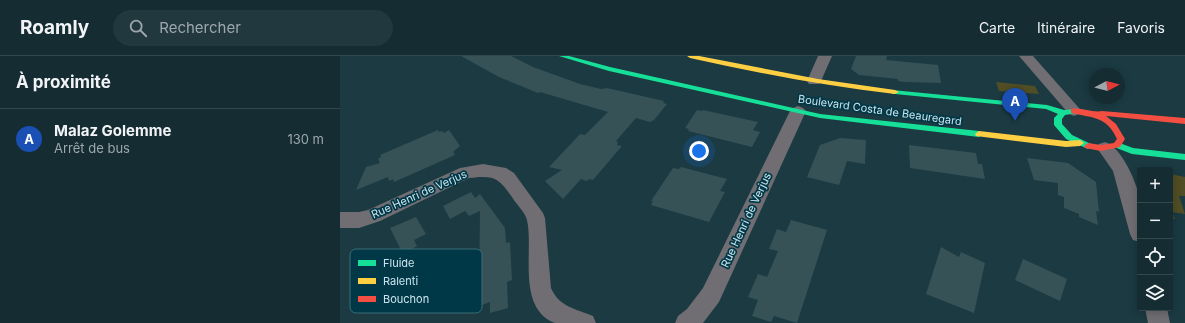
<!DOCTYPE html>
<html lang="fr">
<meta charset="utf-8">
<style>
body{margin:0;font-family:Inter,sans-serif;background:#21383e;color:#f1f3f6}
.controls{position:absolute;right:12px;bottom:12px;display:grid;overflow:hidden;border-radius:4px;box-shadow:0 2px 10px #0003}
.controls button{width:36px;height:36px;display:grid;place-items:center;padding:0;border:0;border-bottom:1px solid #33484d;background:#142c32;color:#f1f3f6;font:20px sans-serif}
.compass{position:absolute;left:749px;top:12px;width:36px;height:36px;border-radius:50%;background:#142c32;box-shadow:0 2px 10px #0003;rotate:83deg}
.you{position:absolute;left:359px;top:95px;width:14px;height:14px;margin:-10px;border:3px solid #fff;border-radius:50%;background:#1a73e8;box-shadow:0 0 0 6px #1a73e833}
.badge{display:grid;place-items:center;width:26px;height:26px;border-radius:50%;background:#8da9b2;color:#fff;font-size:13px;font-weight:700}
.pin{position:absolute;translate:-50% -33px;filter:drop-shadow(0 1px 2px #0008)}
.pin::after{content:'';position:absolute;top:21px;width:14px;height:12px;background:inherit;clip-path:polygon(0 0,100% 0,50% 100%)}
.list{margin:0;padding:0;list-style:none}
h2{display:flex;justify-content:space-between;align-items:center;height:52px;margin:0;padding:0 16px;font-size:17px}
h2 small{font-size:13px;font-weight:400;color:#9da7ac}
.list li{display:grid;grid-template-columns:26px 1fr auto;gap:12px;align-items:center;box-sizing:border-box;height:60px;padding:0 16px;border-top:1px solid #33484d}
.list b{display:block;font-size:15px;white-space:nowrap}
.list p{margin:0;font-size:13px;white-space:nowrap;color:#9da7ac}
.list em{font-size:13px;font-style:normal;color:#9da7ac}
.icon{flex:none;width:22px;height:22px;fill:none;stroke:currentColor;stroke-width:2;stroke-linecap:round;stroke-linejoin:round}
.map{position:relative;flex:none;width:845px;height:267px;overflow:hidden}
header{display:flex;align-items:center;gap:24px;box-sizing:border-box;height:56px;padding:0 20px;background:#142c32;border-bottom:1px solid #33484d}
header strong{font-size:19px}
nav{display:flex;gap:22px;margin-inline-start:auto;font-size:14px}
.search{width:280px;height:36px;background:#21383e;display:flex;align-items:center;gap:10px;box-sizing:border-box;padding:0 14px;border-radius:22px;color:#9da7ac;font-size:15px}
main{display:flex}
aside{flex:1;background:#142c32}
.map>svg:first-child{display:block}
.green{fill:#514e25}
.building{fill:#365256}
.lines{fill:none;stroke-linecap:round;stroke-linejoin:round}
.street{fill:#706d73;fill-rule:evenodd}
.fast{fill:#16e098;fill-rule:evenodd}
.slow{fill:#ffcf43;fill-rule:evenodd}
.jam{fill:#f24e42;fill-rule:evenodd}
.labels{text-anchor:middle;stroke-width:3.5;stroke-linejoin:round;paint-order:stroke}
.street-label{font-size:11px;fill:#cbe5ee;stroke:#003847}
.key{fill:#003847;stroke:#3d6c79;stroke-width:1}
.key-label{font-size:11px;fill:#cbe5ee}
</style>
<header>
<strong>Roamly</strong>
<div class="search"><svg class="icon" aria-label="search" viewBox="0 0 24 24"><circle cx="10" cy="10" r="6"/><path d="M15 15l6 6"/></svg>Rechercher</div>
<nav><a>Carte</a><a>Itinéraire</a><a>Favoris</a></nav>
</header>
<main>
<aside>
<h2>À proximité<small></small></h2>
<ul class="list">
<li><span class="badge" style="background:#1a4fb4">A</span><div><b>Malaz Golemme</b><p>Arrêt de bus</p></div><em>130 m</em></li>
</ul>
</aside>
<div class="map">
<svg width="845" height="267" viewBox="0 0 845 267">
<rect width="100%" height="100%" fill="#1b3a42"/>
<path class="green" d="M656,26L695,30L699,38L659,35Z
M830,118L845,121V140H839L845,158L832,156L835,163L830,162Z"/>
<path class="building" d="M121,0H171L193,11L240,28L261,33L267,32L324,45L323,47L327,48L314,64L310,66L296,62L276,85L278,86L277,89L282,90L253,124L249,123L247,125L241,123L223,143L205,125L222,114L209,111L240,78L245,79L268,56L200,36L198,37L159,21Z
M516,0H547L546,4L598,9L601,27L565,26L558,25V23L519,19L511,13Z
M357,54L362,55L363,54L418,66L413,74L420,76L412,91L348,75L349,73L345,72Z
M98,74L99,76L102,75L104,77L109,74L120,90L113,96L115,99L54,126L53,123L49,125L48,121L16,134L26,111L40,107L38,103L41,101L40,99Z
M500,82L526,84L525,108L507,105L499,129L467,121L480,89Z
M569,89L636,97L638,108H642L645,123L570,112Z
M687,102L728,107L756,126L759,156L756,155L758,169L739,161V158L724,152V141L718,139V127L694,124Z
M341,111L387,123L380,135L385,136L369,166L311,149L313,145H311L333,112L339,113Z
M131,136L135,142L140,138L165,172L166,187L170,186L172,224L167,226L168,252L150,257V246L139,250L140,155L129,160L125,155L110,163L103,150Z
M76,161L86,178L74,184L77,190L63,198L50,172Z
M451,164L487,174L457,267L434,260L431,266L412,260L418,244L408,241L418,218L427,221L438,195L429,193L437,173L446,176Z
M601,191L619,201L621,196L645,207L634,257L586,238Z
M683,203L727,223L720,245L675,224Z"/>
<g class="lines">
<path class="street" d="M478,0H492L481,25L479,28H469L467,25Z
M679,0H693L739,52L742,55L739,58L734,60L729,58Z
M458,50L463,52L466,55L379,246L363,267H335L338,260L347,253L363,232L450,55L453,52Z
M765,86C782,91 798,129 800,145C801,159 800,173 800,186L793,184L790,178L773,115L757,92L759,88Z
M143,108L166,112L174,117L203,157L205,162L211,232C219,251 236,253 253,260L256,267H215C176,252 194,194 187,164C185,156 176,148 172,141C158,121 154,119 129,122L40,165L19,172H0V156H19L28,154L120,112Z
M805,252H827L830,267H808Z"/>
<path class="fast" d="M219,0H229L270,11L480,58L639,75L643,78L639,81L480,62L269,15Z
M552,34L707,49L724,54L737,53V57L725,59L722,63V68L732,79L751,88L752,90L748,93L726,83L714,69V62L718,58L706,53L555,38H552Z
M777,86L793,92L845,98V104L792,98L774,91L773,89Z"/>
<path class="slow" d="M347,0H359L478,23L555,34L559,36L555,38C486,30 418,17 350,2Z
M639,75L726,85L740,84L744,87L740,90L726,91L636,80L635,78Z"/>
<path class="jam" d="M731,53C742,51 752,57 762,55L845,62V68L766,60L776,68L785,83L780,91L761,95L745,92L744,90L748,87L761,89L774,87L777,83C767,60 752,62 731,57Z"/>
</g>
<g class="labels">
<g class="street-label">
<text transform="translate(540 54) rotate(8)" y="4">Boulevard Costa de Beauregard</text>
<text transform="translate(79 138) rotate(-24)" y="4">Rue Henri de Verjus</text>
<text transform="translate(406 164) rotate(-65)" y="4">Rue Henri de Verjus</text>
</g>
</g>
<rect x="10" y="193" width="132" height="64" rx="6" class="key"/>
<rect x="18" y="204" width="18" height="6" fill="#16e098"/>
<rect x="18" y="222" width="18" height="6" fill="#ffcf43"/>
<rect x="18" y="240" width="18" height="6" fill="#f24e42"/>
<g class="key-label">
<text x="43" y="211">Fluide</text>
<text x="43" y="229">Ralenti</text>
<text x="43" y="247">Bouchon</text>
</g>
</svg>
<div class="controls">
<button>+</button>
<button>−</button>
<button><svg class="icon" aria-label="locate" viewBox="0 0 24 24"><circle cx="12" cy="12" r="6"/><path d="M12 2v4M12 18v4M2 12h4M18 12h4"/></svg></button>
<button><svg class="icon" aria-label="layers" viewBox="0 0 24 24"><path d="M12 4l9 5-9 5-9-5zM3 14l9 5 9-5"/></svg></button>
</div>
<svg class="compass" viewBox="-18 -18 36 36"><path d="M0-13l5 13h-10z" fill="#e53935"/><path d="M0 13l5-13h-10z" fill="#9da7ac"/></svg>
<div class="you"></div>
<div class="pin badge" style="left:675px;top:65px;background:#1a4fb4">A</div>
</div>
</main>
